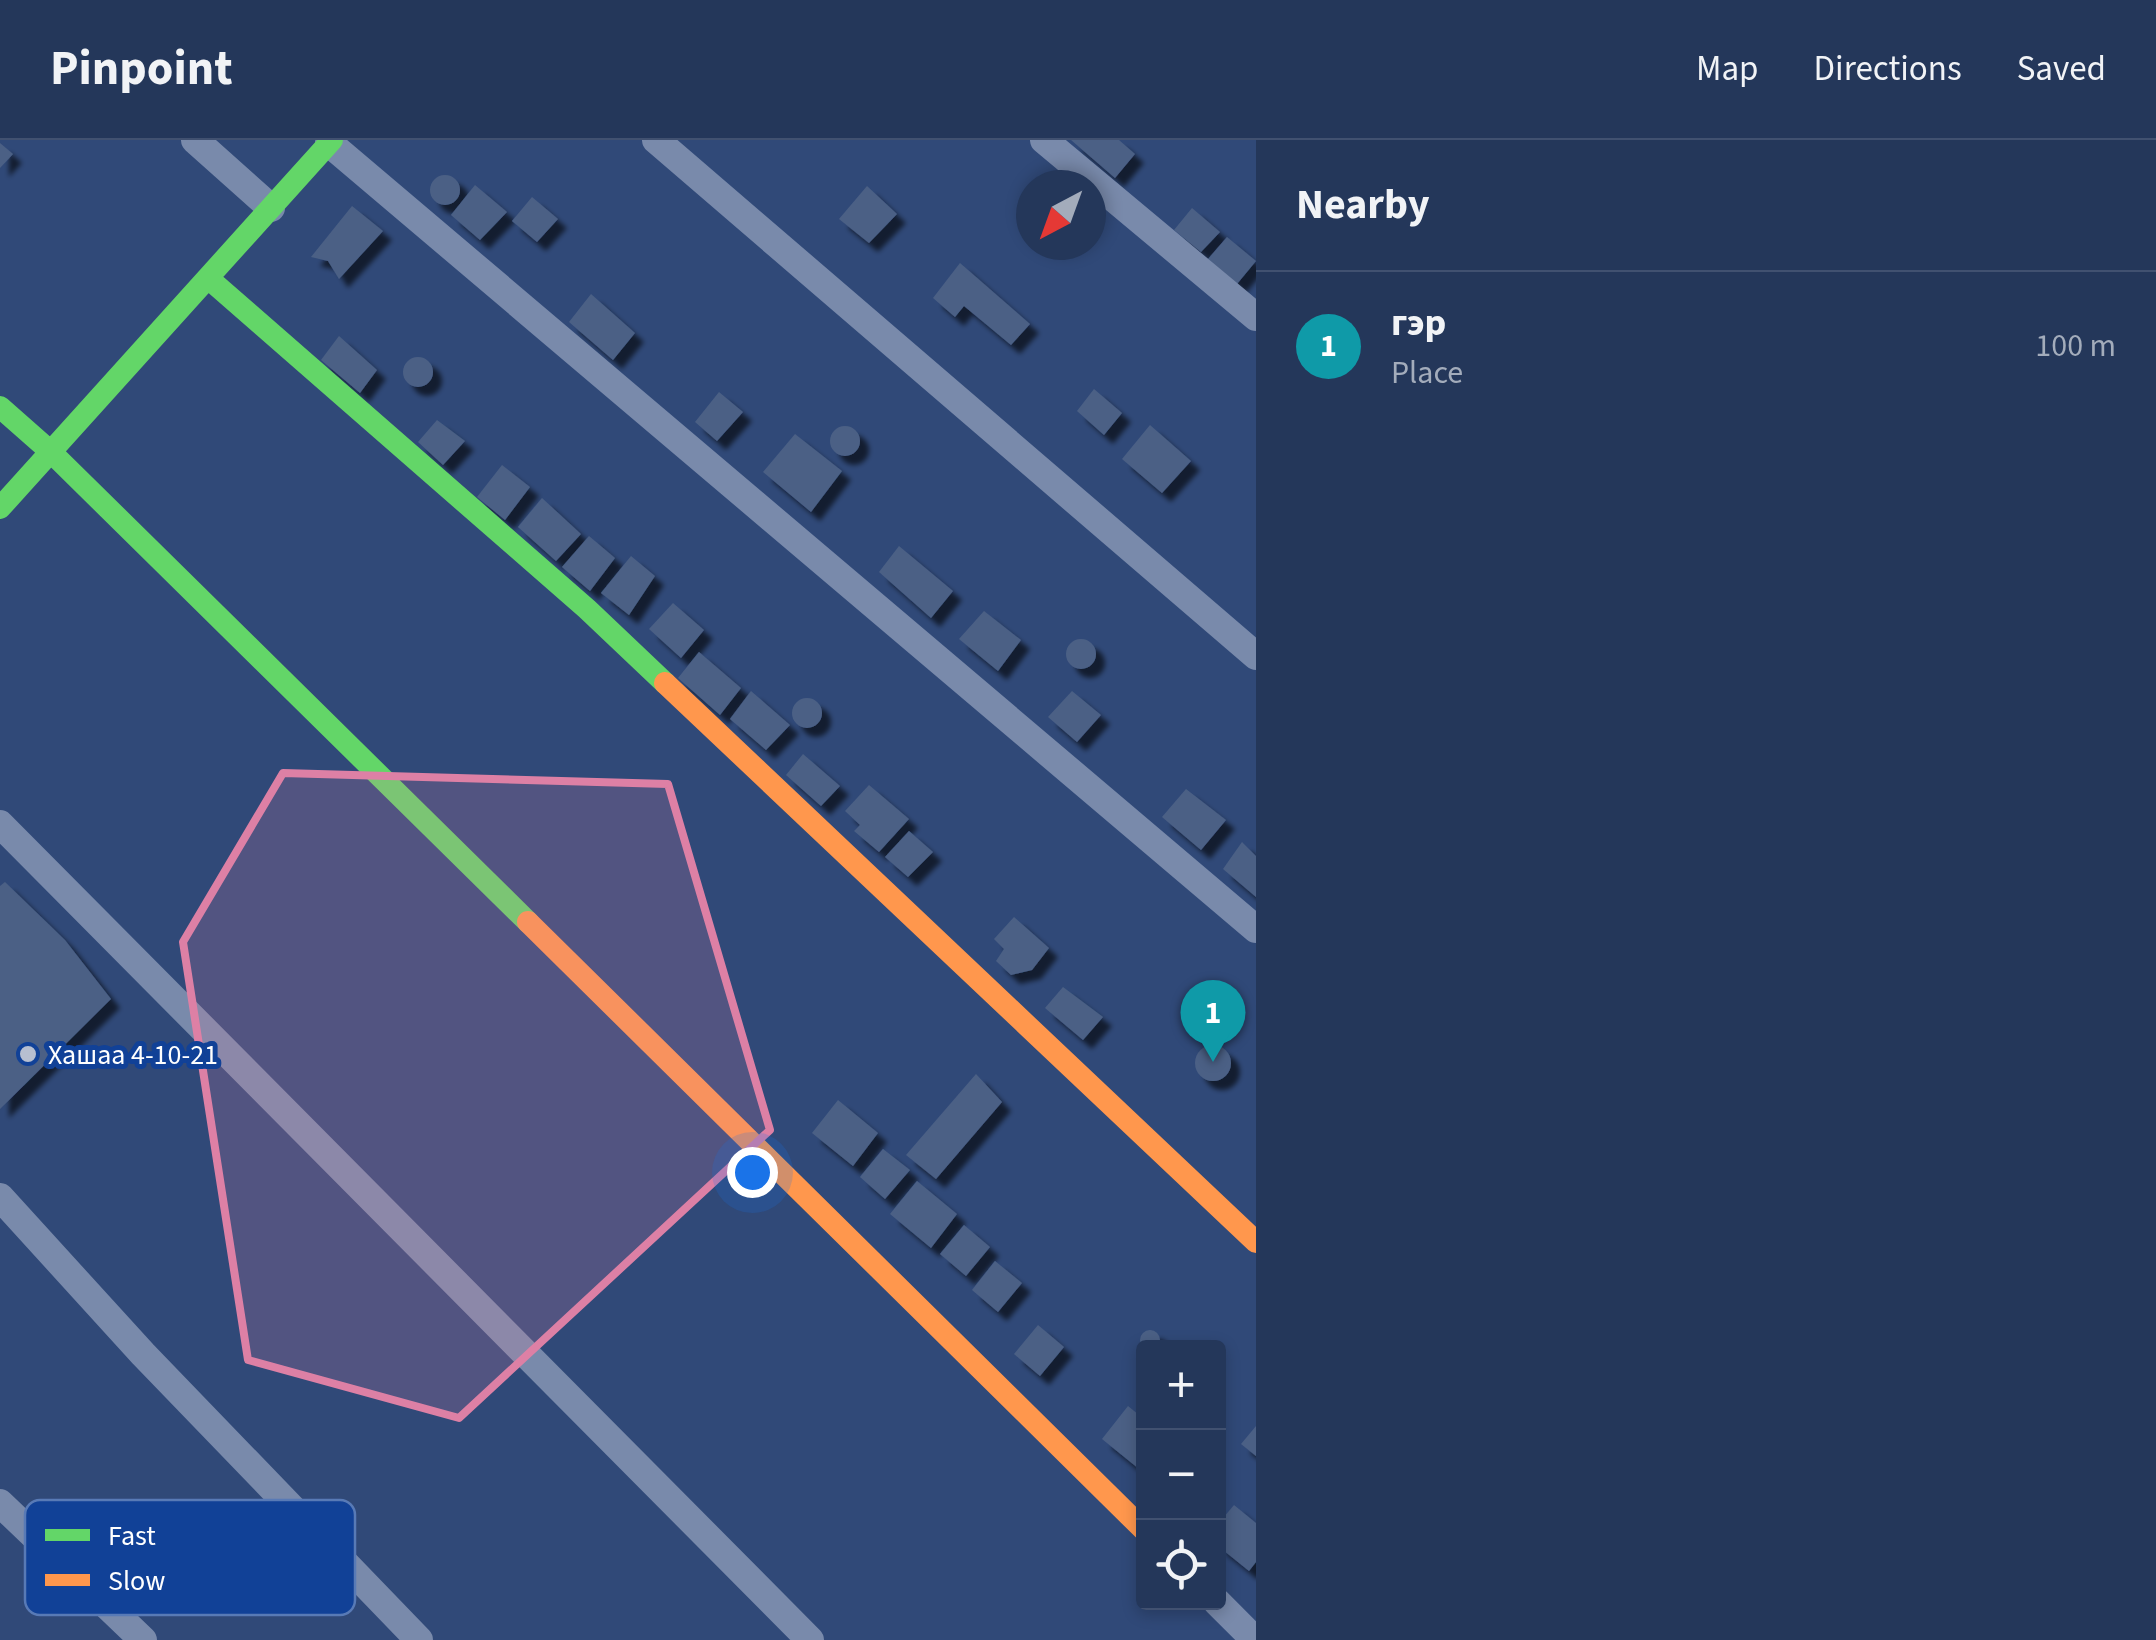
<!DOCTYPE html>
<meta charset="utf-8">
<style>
body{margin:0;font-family:"Source Sans 3",sans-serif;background:#2c3f60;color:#f1f3f6}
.controls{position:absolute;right:30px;bottom:30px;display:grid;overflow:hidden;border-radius:10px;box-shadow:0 5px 15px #0003}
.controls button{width:90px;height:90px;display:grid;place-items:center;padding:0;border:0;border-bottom:2px solid #415170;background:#24375a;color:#f1f3f6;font:50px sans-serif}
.compass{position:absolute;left:1016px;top:30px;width:90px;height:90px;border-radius:50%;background:#24375a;box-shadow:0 5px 15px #0003;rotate:221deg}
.you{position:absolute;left:752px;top:1032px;width:35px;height:35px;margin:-25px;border:8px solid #fff;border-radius:50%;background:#1a73e8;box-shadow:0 0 0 15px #1a73e833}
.badge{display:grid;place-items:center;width:65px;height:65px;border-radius:50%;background:#95b2f1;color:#fff;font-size:32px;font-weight:700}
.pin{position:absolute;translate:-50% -82px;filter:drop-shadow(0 2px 5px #0008)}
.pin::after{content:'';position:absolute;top:52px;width:35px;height:30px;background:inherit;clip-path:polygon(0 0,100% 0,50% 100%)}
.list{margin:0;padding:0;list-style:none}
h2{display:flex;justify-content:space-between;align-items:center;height:130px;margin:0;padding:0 40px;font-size:42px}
h2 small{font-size:32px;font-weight:400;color:#a3acbb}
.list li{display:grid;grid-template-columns:65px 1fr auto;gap:30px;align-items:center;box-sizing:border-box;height:150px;padding:0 40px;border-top:2px solid #415170}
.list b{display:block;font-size:38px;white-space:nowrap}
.list p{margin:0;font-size:32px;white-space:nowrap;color:#a3acbb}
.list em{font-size:32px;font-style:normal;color:#a3acbb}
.icon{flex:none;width:55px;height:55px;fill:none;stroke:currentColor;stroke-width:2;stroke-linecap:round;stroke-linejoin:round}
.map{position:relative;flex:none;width:1256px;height:1500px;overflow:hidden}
header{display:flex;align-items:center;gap:60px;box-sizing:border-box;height:140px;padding:0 50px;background:#24375a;border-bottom:2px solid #415170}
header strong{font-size:48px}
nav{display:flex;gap:55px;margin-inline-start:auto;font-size:35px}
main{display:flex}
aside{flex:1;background:#24375a}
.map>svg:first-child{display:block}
.building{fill:#4b6085;filter:url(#shadow)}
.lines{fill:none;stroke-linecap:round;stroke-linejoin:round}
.street{stroke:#798aab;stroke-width:28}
.fast{stroke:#63d668;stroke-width:22}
.slow{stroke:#ff974d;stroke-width:22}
.marked{fill:#dd80a5;fill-opacity:0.2;stroke:#dd80a5;stroke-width:8;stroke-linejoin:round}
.poi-dot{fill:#b7bfd0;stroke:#114197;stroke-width:4}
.labels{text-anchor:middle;stroke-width:10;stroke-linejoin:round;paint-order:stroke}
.poi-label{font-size:28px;fill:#fff;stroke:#114197;text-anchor:start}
.key{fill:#114197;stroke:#587ab6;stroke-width:2.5}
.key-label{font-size:28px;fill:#fff}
</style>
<header>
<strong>Pinpoint</strong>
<nav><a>Map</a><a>Directions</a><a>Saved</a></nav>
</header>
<main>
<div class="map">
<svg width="1256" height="1500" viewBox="0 0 1256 1500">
<defs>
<filter id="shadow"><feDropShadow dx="9" dy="9" stdDeviation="2.5" flood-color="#0009"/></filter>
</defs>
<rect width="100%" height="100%" fill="#304978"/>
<path class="building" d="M1071,0H1119L1135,14L1115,38Z
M0,3L13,14L0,28Z
M430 50a15 15 0 1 1 30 0a15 15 0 1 1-30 0Z
M475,45L507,72L480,100L451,75Z
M867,46L897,74L869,103L839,79Z
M532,57L558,79L537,102L512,81Z
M352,66L383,91L339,139L328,121L311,117Z
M1192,68L1220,92L1201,112L1174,90Z
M1227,97L1256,121L1237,144L1208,119Z
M960,123L1030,184L1011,205L964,166L955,177L933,158Z
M591,154L635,193L613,220L569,182Z
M339,196L377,230L360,253L321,220Z
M403 232a15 15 0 1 1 30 0a15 15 0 1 1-30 0Z
M1094,249L1122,273L1104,295L1077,271Z
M719,252L743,272L717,301L695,282Z
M437,280L465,301L443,325L418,302Z
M1150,285L1191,321L1162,353L1122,319Z
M830 301a15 15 0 1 1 30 0a15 15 0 1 1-30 0Z
M795,294L842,331L811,372L763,332Z
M502,325L530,347L505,380L477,357Z
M542,358L581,394L556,421L518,387Z
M589,396L615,418L590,451L562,427Z
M899,406L953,451L931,478L879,432Z
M631,416L655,436L629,475L601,453Z
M673,463L704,490L681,518L649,489Z
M984,471L1021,500L998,531L959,499Z
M1066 514a15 15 0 1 1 30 0a15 15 0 1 1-30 0Z
M699,512L741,548L720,575L678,538Z
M751,551L790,585L766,610L730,579Z
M1072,551L1101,575L1077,602L1048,577Z
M792 573a15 15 0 1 1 30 0a15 15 0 1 1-30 0Z
M803,614L840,646L821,666L786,635Z
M869,645L909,679L879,712L854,691L860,685L845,671Z
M1186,649L1226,680L1201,710L1162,677Z
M909,691L933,712L908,737L885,717Z
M1242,702L1256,716V757L1223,729Z
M5,742L65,800L111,859L0,969V746Z
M1014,777L1049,808L1032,830L1011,835L996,821L1004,809L994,799Z
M1063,847L1103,877L1083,900L1045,868Z
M1195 923a18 18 0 1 1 36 0a18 18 0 1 1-36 0Z
M976,934L1002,962L936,1039L906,1015Z
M838,960L878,993L853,1026L812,993Z
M883,1009L910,1030L885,1059L860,1037Z
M917,1041L957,1074L931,1108L890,1074Z
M964,1085L990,1107L966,1136L940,1114Z
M995,1121L1022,1143L998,1172L972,1150Z
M1038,1185L1064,1207L1040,1236L1014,1214Z
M1140 1200a10 10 0 1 1 20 0a10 10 0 1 1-20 0Z
M1128,1266L1144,1279V1333L1102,1299Z
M1256,1286V1316L1241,1304Z
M1234,1365L1256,1383V1422L1249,1431L1218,1406V1384Z"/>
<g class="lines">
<path class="street" d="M195,0L271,68
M656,0L1256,516
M1044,0L1256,177
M329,3L1256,789
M0,684L810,1500
M0,1057L143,1214L419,1500
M0,1363L143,1500
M1217,1462L1255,1500"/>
<path class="fast" d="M208,138L587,469L665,543
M0,267L51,312L528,782
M0,368L332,0"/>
<path class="slow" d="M665,543L1256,1102
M528,782L1144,1390"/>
</g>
<path class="marked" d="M283,633L668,644L770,990L459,1278L248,1220L183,802Z"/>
<circle class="poi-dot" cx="28" cy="914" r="10"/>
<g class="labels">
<g class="poi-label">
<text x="48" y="924">Хашаа 4-10-21</text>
</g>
</g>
<rect x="25" y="1360" width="330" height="115" rx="15" class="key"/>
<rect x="45" y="1389" width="45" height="12" fill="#63d668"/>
<rect x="45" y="1434" width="45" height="12" fill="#ff974d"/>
<g class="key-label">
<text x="108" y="1405">Fast</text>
<text x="108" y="1450">Slow</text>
</g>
</svg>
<div class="controls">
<button>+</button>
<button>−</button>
<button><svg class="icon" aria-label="locate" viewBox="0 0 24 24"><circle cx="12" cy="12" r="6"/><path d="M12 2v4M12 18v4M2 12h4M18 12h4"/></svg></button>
</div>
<svg class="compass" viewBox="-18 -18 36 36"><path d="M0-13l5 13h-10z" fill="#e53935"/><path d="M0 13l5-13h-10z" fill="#a3acbb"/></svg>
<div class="you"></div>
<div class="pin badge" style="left:1213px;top:922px;background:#0f9aa8">1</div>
</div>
<aside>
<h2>Nearby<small></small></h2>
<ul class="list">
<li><span class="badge" style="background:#0f9aa8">1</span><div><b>гэр</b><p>Place</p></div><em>100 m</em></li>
</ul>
</aside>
</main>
